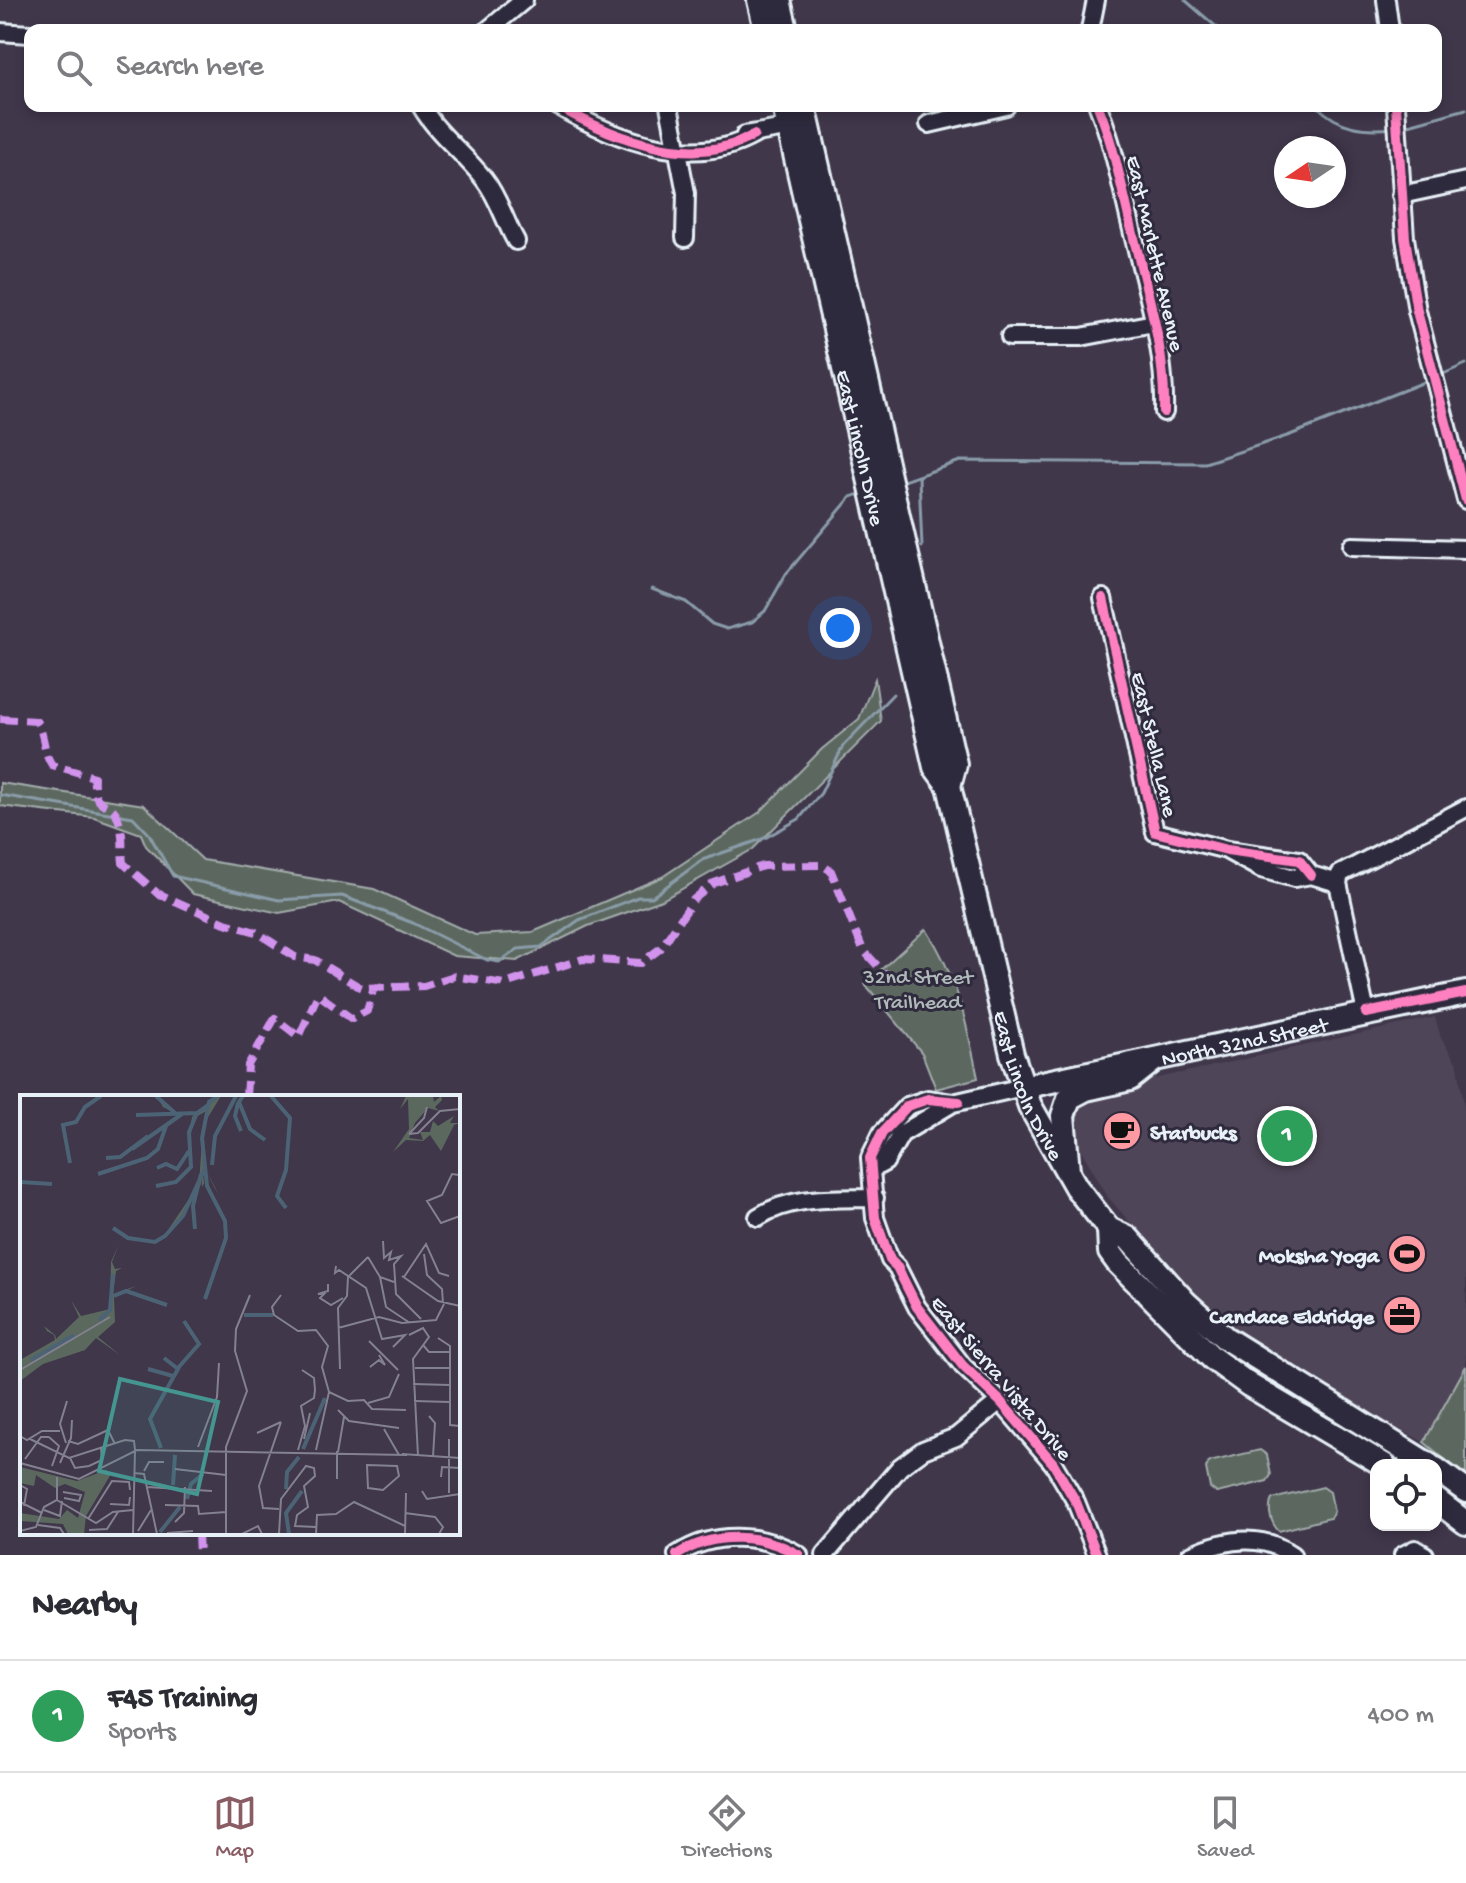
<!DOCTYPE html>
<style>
body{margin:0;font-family:"Gochi Hand",sans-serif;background:#f2f2f3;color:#2b2b33}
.controls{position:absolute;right:24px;bottom:24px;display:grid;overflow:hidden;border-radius:16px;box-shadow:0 4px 12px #0003}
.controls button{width:72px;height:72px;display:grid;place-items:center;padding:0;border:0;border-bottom:2px solid #e1e1e2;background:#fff;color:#2b2b33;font:40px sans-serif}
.compass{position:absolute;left:1274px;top:136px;width:72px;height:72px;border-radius:50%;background:#fff;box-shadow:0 4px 12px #0003;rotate:257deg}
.you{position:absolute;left:840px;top:628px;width:28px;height:28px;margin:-20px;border:6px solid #fff;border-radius:50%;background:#1a73e8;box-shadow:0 0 0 12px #1a73e833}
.badge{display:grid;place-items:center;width:52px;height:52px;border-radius:50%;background:#8a5d65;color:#fff;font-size:26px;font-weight:700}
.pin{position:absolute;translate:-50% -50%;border:4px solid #fff;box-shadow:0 2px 8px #0006}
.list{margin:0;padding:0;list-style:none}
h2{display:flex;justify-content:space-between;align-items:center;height:104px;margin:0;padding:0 32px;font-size:34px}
h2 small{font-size:26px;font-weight:400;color:#7c7c81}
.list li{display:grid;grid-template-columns:52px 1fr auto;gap:24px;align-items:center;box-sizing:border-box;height:112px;padding:0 32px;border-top:2px solid #e1e1e2}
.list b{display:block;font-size:30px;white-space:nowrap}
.list p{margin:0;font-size:26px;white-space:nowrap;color:#7c7c81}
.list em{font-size:26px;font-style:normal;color:#7c7c81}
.icon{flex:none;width:44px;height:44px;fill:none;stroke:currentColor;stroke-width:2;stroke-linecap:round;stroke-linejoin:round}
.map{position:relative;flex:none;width:1466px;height:1555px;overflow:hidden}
.search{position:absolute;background:#fff;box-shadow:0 4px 12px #0003;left:24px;right:24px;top:24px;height:88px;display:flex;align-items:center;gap:20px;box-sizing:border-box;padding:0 28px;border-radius:16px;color:#7c7c81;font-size:30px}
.sheet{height:216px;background:#fff}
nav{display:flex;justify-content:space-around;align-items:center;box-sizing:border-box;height:112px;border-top:2px solid #e1e1e2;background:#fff;font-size:22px;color:#7c7c81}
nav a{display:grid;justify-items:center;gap:4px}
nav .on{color:#8a5d65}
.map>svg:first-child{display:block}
.built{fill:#4f4458}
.green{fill:#5b685e;stroke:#a2acab;stroke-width:2}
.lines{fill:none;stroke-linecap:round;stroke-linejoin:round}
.stream{stroke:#8a9ca9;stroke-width:3}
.minor-casing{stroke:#e8f1f8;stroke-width:22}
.major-casing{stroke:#e8f1f8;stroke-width:28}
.minor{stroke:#2f2a3d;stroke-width:16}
.major{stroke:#2f2a3d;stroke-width:22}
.quiet{stroke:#d193ec;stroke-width:8;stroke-dasharray:16 8;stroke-linecap:butt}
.cycleway-casing{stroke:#2f2a3d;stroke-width:15}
.cycleway{stroke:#ff80c0;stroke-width:10}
.labels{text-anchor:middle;stroke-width:6;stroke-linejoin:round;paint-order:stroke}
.street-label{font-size:22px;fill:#e8f1f8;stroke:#2f2a3d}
.park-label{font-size:22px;fill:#b0baba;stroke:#2f2a3d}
.poi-label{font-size:22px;font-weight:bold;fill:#e8f1f8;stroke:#2f2a3d;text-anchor:end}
.inset-river{fill:none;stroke:#4b6375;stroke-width:4}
.inset-road{fill:none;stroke:#838190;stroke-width:2}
.view{fill:#459590;fill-opacity:0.15;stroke:#459590;stroke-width:4}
.inset-edge{fill:none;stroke:#e8f1f8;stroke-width:4}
</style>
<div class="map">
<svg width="1466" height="1555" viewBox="0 0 1466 1555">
<rect width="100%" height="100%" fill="#40374b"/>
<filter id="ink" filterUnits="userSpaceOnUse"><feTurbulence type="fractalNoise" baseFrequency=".0125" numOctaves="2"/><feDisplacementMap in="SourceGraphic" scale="16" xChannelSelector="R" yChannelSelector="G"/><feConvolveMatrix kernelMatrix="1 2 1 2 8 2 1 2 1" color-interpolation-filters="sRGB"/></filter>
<g filter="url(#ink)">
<path class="built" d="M1435,1017L1441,1038L1458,1065L1466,1119V1366L1424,1442L1345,1401L1244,1340L1198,1301L1108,1197L1069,1129L1067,1113L1085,1094Z"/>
<path class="green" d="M875,679L881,721L753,849L662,900L588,926L517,961L454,956L339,902L279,913L193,894L146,846L141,834L94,817L0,806V783L144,805L203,860L374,889L475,935L533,932L662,877L760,812L822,749L859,719Z
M926,929C958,978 966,1021 978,1078L936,1089L922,1053L865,984Z
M1466,1366V1477L1424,1442Z
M1260,1450L1267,1455L1271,1475L1267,1481L1217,1493L1210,1488L1206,1468L1209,1462Z
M1323,1487L1330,1492L1334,1512L1330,1518L1279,1531C1271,1524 1267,1509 1272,1499Z"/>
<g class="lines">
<path class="stream" d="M1185,0L1220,30
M1317,106C1339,128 1363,131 1394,128
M1405,126L1466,109
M1441,375L1466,364
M919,477L922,547
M901,482L960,461L1205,463L1290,435L1427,381
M652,589L686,602L712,624L727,629L752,622L765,611L786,574L851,497L863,493
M0,795L133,817L149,834L173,876L279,900L342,896L413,923L487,960L499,962L518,949L541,947L579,920L638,897H652L702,860L765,838L799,819L821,793L843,746L893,694"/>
<g class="minor-casing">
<path id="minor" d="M1386,0L1390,30
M488,30L524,0
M1090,30L1096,0
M0,32L30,34
M421,106C438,135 464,153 484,179C499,198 504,220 516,241
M558,106C614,139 693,170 754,135
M669,106L686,193L685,238
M1098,106C1114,146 1122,189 1132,230C1146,289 1166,350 1164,412
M1396,106L1405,238L1417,311L1466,500
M929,124L1006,106
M745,135L797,126
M1401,195L1466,181
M1010,337H1081L1154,323
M1352,546L1466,549
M1103,598L1155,832L1227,850L1299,860L1311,875
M1228,851L1261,869L1294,878L1311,875L1338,883
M1366,1013L1338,883L1340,874L1466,808
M953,1103L928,1099L907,1106L882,1133L870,1158L875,1218L890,1260L897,1267L917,1307L963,1366L1000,1401L1053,1463L1076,1502L1097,1555
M874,1168L885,1162L901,1134L953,1103L1023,1087
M758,1217C791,1195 837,1199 875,1198
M677,1555C713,1531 762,1533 799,1555
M825,1555L900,1467L923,1450L956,1437L1000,1401
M1190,1555C1222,1540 1260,1532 1292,1555
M1403,1555L1415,1549L1425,1555"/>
</g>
<g class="major-casing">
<g id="major">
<path d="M759,0L766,30"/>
<path d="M779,0L786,30"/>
<path id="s1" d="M784,106L935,767L949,786L1012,1054L1030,1106L1076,1187L1109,1229L1128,1238L1186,1303L1225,1338L1429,1465"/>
<path d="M804,106L955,764L949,786"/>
<path id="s2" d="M1023,1087L1466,993"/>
<path d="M1068,1171L1063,1116L1069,1098L1086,1089L1130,1079L1154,1060"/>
<path d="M1109,1229L1110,1252L1118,1263L1212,1358L1249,1385L1384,1465"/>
<path d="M1436,1469L1466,1491"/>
<path d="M1436,1500L1466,1523"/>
</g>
</g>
<use href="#minor" class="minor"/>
<use href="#major" class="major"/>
<path class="quiet" d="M0,719L36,721C46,736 42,750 52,765L94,777C92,814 112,798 118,818C125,838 121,846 123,863L157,893L225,923L256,932L295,957L315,960L361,988L424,986L454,976L505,984L583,959L641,963L661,948L694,899L714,883L763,866L822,865L831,871L863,950L887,976
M246,1097L248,1065L275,1018L299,1037L318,994L352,1019L367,1011L374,987
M198,1533L199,1555"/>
<g class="cycleway-casing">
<path id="cycleway" d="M558,106C614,139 693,170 754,135
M1098,106C1114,146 1122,189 1132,230C1146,289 1166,350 1164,412
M1396,106L1405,238L1417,311L1466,500
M1103,598L1155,832L1227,850L1299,860L1311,875
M1366,1013L1466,993
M959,1102L928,1099L907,1106L882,1133L870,1158L875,1218L890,1260L897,1267L917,1307L963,1366L1000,1401L1053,1463L1076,1502L1097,1555
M677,1555C713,1531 762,1533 799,1555"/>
</g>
<use href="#cycleway" class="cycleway"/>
</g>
</g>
<defs>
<g id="cafe-disc" transform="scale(2)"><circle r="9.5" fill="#ff9aa2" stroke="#2f2a3d"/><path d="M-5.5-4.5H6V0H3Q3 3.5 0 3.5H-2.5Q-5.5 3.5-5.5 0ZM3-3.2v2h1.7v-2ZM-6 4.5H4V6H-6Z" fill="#111"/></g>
<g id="stadium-disc" transform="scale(2)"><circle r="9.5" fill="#ff9aa2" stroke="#2f2a3d"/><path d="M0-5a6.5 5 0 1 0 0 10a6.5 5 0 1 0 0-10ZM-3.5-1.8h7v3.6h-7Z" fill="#111"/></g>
<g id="office-disc" transform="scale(2)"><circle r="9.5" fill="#ff9aa2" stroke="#2f2a3d"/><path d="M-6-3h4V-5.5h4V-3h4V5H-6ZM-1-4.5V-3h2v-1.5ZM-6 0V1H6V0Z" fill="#111"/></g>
</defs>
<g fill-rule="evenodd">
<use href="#cafe-disc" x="1122" y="1131"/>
<use href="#stadium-disc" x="1407" y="1254"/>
<use href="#office-disc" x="1402" y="1315"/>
</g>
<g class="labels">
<g class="street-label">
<text transform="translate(1157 253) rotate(77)" y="8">East Marlette Avenue</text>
<text dy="8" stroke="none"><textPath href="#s1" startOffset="350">East Lincoln Drive</textPath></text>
<text transform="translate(1156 744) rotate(77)" y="8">East Stella Lane</text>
<text dy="8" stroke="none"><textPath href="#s2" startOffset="226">North 32nd Street</textPath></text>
<text dy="8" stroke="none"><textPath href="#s1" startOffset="1012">East Lincoln Drive</textPath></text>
<text transform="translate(1003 1377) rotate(50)" y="8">East Sierra Vista Drive</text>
</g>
<g class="park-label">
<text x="918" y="983">32nd Street<tspan x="918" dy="25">Trailhead</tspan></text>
</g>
<g class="poi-label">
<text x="1150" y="1139" text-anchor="start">Starbucks</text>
<text x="1379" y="1262">Moksha Yoga</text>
<text x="1374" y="1323">Candace Eldridge</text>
</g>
</g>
<g transform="translate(20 1095)">
<rect width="440" height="440" fill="#40374b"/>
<path d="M201,1L185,27L184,45L186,76L195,92L198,99L187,78V86L202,122L183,78L184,88L182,92L181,79V89L162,124L149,139L144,141L179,89L183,30L188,15L174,23L169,49L172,64L170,72L168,52L172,22L176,18L160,20L158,24L146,33L159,19L143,21L153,17L143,12L138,3L155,17H177ZM386,1H413L414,7L421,1L422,5L415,12L419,16L408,13L395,28L389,43L403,45L400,37H410L413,26L418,31L434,21L430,28H440L434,30L421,56L410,40L403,46L386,45L373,57L389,34L388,4L380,14ZM99,149L92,167L95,174L102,173L96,176L93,199L116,191L94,202L95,227L78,242L100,260L76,243L65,255L23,269L0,286V265L35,245L34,240L27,236L24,231L35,240L36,244L59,222L51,205L61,221L90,214L91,167ZM0,372L57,386L86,375L91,379L66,421L64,439H48L43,429L0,426V418L39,424L47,415L58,423L65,397L45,389L35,393L16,380L14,391L0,388Z" fill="#5b685e"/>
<path class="inset-river" d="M136,1L155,18M223,1L219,7L230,34L245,45M251,1L270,23L266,75L257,101L266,113M218,8L215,21L221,36M116,20L177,18L188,10M112,54L162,19M86,63L100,62L128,41M50,68L43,30L56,27L65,12L81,1M192,70L195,41L216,1M137,73L146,69L157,74L169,56M78,79L127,63L138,54L146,31M0,87L32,89M136,91L156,87L171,72L169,37L177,18M93,133L108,143L135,147L145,141L163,121L184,75M175,134L173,111L181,79M94,201L106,196L147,210M185,204L206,143L205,126L187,91L182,43L189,7L198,1M224,220H253M79,225L90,215L93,179M11,265L54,240M158,273L179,249L164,226M128,274L153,281M141,353L130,324L158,274L144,263M283,354L305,303M153,390L155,360M266,394L267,377L279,362M167,404L171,389L183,379M140,437L160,412M269,439L266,418L282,396"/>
<path class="inset-road" d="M389,39L398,38L420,16L440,14M389,39L404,23L407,12M440,92L439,80L432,79L422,100L407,106L421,128L440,121M363,146L364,163L371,157L369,165L381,161L374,169L376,199L401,224M404,159L407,180L422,194L423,208M348,162L360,182L374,187M316,171L315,178L319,175L346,193L362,244L385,240L373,252M382,181L418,206L440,211M360,182L366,212L390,228M384,182L406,149L419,178L429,181M308,189V196L298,199H304L300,203L311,210L323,203M261,200L252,212L254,220L278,236L296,235L308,251L302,272L309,297L296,355M318,233L359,222L382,228L416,225L424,209M389,240L403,233L409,242L393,264L398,361M418,243L430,251V330L440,331M349,246L378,275M403,250L409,257H430M350,272L359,265L365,270L359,260M395,273H430M320,274L318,213L327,201L328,182L348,162M0,275L90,222M393,289L430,290M309,297L328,306L344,305L352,314L386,315M394,306L430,307M348,308L369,302L379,279M318,315L329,326L379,333M409,321L415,328L413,362M90,326L88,335L95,349M364,334L379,360M237,338L261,327M0,341L7,345L22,336H40M29,342L39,351L32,371M10,344L49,363L105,345L114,346L115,355M284,344L290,318M429,344V398M48,346L58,349L88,335M46,348L40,329L47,306M178,352L197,302L199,268M278,355L285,331L281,311L294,303L295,295L294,283L282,275M317,356V384M318,357L324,322M382,359L440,363M50,363L55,373L69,371L82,365L81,353M5,364L21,342H29M0,368L59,384L117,355L387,360M40,368L51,343L52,325M347,370L377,371L379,381L363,395L348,393ZM155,374L206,380M124,376L129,367H144M114,378L124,379L137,439M421,382L422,372L440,373M0,390L7,394L4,411M127,392L192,396M402,396L407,404L440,399M43,397L61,400L59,406L44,403M37,405L76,428L93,417L113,415M0,407L22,418M90,409L109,410L110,402M145,410L178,411L179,419L206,417M259,414L243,413L239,391L261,327M24,415L40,421L42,406M385,418L415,422L423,432L419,439M68,424L92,386L109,387L110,395M155,427L164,418L165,392M18,430L40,433L44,439M69,435L87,434L98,417M0,436L16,432L24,412L37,405V382M118,436L131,415M147,438L173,436M113,439L115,355M206,439V352L227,296L215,256L216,234L230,200M222,439L238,431L242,439M259,439L261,404L286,371L294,373L295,381L284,391L288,412L277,420L275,431L296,432M296,439L297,420L316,419L334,407L385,431M385,439L386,398"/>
<path class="view" d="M100,284L198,307L177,399L79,376Z"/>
<rect width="440" height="440" class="inset-edge"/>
</g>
</svg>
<div class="controls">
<button><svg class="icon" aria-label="locate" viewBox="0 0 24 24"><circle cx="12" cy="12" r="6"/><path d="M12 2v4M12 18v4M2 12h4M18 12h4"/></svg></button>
</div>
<svg class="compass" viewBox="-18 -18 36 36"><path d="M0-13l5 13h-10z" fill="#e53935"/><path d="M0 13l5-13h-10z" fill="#7c7c81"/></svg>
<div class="you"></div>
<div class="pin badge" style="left:1287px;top:1136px;background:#2e9e5b">1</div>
<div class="search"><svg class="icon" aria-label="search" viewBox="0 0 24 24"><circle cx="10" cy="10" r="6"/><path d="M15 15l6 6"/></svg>Search here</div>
</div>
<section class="sheet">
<h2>Nearby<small></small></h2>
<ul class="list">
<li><span class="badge" style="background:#2e9e5b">1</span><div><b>F45 Training</b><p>Sports</p></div><em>400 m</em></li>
</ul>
</section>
<nav>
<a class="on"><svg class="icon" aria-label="map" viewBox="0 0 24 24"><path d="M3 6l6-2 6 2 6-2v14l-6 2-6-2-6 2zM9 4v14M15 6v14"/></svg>Map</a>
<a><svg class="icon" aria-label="directions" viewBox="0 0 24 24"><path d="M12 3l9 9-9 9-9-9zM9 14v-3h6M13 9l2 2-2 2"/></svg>Directions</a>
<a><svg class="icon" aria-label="saved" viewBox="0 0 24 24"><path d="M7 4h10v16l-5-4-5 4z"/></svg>Saved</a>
</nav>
